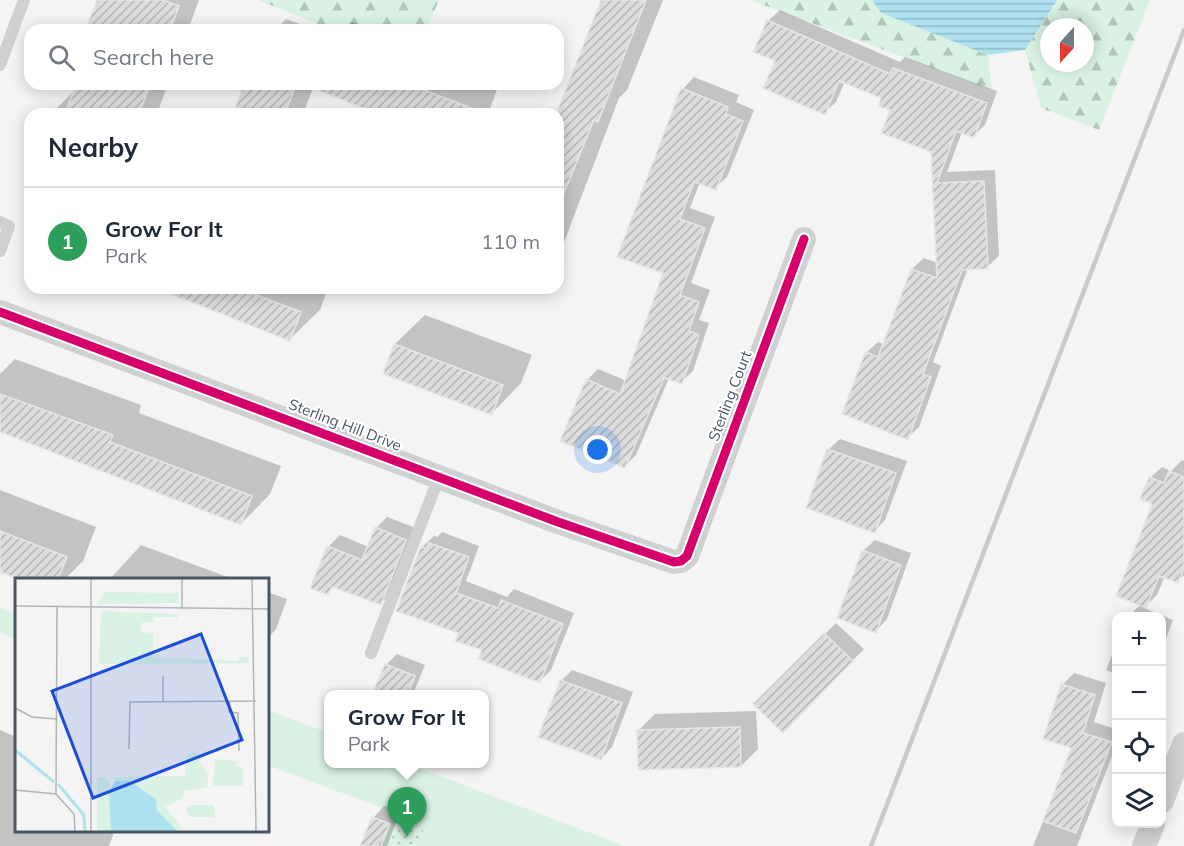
<!DOCTYPE html>
<meta charset="utf-8">
<style>
body{margin:0;font-family:Mulish,sans-serif;background:#f6f6f7;color:#1f2937}
.controls{position:absolute;right:18px;bottom:18px;display:grid;overflow:hidden;border-radius:12px;box-shadow:0 3px 15px #0003}
.controls button{width:54px;height:54px;display:grid;place-items:center;padding:0;border:0;border-bottom:2px solid #e0e1e3;background:#fff;color:#1f2937;font:30px sans-serif}
.compass{position:absolute;left:1040px;top:18px;width:54px;height:54px;border-radius:50%;background:#fff;box-shadow:0 3px 15px #0003;rotate:201deg}
.you{position:absolute;left:598px;top:450px;width:21px;height:21px;margin:-15px;border:4px solid #fff;border-radius:50%;background:#1a73e8;box-shadow:0 0 0 9px #1a73e833}
.badge{display:grid;place-items:center;width:39px;height:39px;border-radius:50%;background:#db2777;color:#fff;font-size:20px;font-weight:700}
.pin{position:absolute;translate:-50% -50px;filter:drop-shadow(0 2px 3px #0008)}
.pin::after{content:'';position:absolute;top:32px;width:21px;height:18px;background:inherit;clip-path:polygon(0 0,100% 0,50% 100%)}
.popup{position:absolute;left:324px;top:690px;width:165px;height:78px;box-sizing:border-box;display:grid;place-content:center;border-radius:12px;background:#fff;filter:drop-shadow(0 2px 4px #0005);font-size:20px;white-space:nowrap;color:#747a83}
.popup b{font-size:22px;color:#1f2937}
.popup::after{content:'';position:absolute;left:50%;top:100%;margin-left:-12px;border:12px solid transparent;border-top-color:#fff}
.list{margin:0;padding:0;list-style:none}
h2{display:flex;justify-content:space-between;align-items:center;height:78px;margin:0;padding:0 24px;font-size:26px}
h2 small{font-size:20px;font-weight:400;color:#747a83}
.list li{display:grid;grid-template-columns:39px 1fr auto;gap:18px;align-items:center;box-sizing:border-box;height:108px;padding:0 24px;border-top:2px solid #e0e1e3}
.list b{display:block;font-size:22px;white-space:nowrap}
.list p{margin:0;font-size:20px;white-space:nowrap;color:#747a83}
.list em{font-size:20px;font-style:normal;color:#747a83}
.icon{flex:none;width:33px;height:33px;fill:none;stroke:currentColor;stroke-width:2;stroke-linecap:round;stroke-linejoin:round}
.map{position:relative;flex:none;width:1184px;height:846px;overflow:hidden}
.search{position:absolute;background:#fff;box-shadow:0 3px 15px #0003;left:24px;top:24px;width:540px;height:66px;display:flex;align-items:center;gap:15px;box-sizing:border-box;padding:0 21px;border-radius:18px;color:#747a83;font-size:22px}
.panel{position:absolute;background:#fff;box-shadow:0 3px 15px #0003;left:24px;top:108px;width:540px;height:186px;border-radius:18px}
.map>svg:first-child{display:block}
.grass{fill:#d9f2e3}
.forest{fill:url(#forest-firs);fill-rule:evenodd}
.park{fill:url(#park-dots)}
.water{fill:url(#water-rules)}
.shadow{fill:#0003}
.building{fill:url(#building-hatch);stroke:#e5e6e7;stroke-width:1.5}
.lines{fill:none;stroke-linecap:round;stroke-linejoin:round}
.service{stroke:#ced0d2;stroke-width:12}
.minor{stroke:#ced0d2;stroke-width:24}
.rail{stroke:#c9cacc;stroke-width:4.5}
.cycleway-casing{stroke:#fff;stroke-width:13}
.cycleway{stroke:#d6006c;stroke-width:9}
.labels{text-anchor:middle;stroke-width:4.5;stroke-linejoin:round;paint-order:stroke}
.street-label{font-size:15px;fill:#4a5661;stroke:#fff}
.inset-river{fill:none;stroke:#aee2f0;stroke-width:3}
.inset-road{fill:none;stroke:#b0b5b9;stroke-width:1.5}
.view{fill:#1d4ed8;fill-opacity:0.15;stroke:#1d4ed8;stroke-width:3}
.inset-edge{fill:none;stroke:#4a5661;stroke-width:3}
</style>
<div class="map">
<svg width="1184" height="846" viewBox="0 0 1184 846">
<defs>
<pattern id="forest-firs" width="22" height="20" patternUnits="userSpaceOnUse" patternTransform="scale(1.5)"><rect width="22" height="20" fill="#d9f2e3"/><path d="M5 1l3.5 6h-7zM16 11l3.5 6h-7z" fill="#b2c7bb"/></pattern>
<pattern id="park-dots" width="8" height="8" patternUnits="userSpaceOnUse" patternTransform="scale(1.5)"><rect width="8" height="8" fill="#d9f2e3"/><path d="M2 2h.1M6 6h.1" fill="none" stroke="#b2c7bb" stroke-width="1.8" stroke-linecap="round"/></pattern>
<pattern id="water-rules" width="6" height="5" patternUnits="userSpaceOnUse" patternTransform="scale(1.5)"><rect width="6" height="5" fill="#aee2f0"/><path d="M0 2.5h6" fill="none" stroke="#90bac6"/></pattern>
<pattern id="building-hatch" width="6" height="6" patternUnits="userSpaceOnUse" patternTransform="scale(1.5)"><rect width="6" height="6" fill="#ddddde"/><path d="M-1 1l2-2M0 6l6-6M5 7l2-2" fill="none" stroke="#b5b6b7"/></pattern>
</defs>
<rect width="100%" height="100%" fill="#f4f4f4"/>
<path class="grass" d="M0,608L16,614V639L0,633Z
M267,710L329,733V764H408L625,846H381L393,812L267,765Z"/>
<path class="forest" d="M258,0H439L426,30H333Z
M750,0H872L881,13L988,55L992,90Z
M1057,0H1150L1099,130L1041,108L1025,50ZM1049,27H1085V63H1049Z"/>
<path class="park" d="M399,819L424,828L418,846H389Z"/>
<path class="water" d="M872,0H1057L1025,50L988,55L881,13Z"/>
<path class="shadow" d="M98,0H199L188,30H87Z
M602,0H663L627,90L619,98L558,258V124Z
M780,10L900,62L905,57L997,91L985,125L973,136L962,132L947,172L995,170L999,256L987,267L968,268L933,362L941,366L919,427L907,438L866,353L878,342L884,344L912,269L924,258L938,263L932,151L883,97L845,81L836,102L824,113L777,60L768,21Z
M286,19L316,30H275Z
M352,22L373,30H345Z
M694,77L739,95L736,102L754,110L727,177L715,188L700,182L690,208L715,217L691,283L710,290L699,320L709,323L693,371L681,382L669,378L636,455L625,466L587,380L598,369L627,381L664,272L683,89Z
M78,84H168L157,114H51L75,90Z
M246,84H499L488,114H382L313,88L303,114H235Z
M180,288H328L320,310L290,339L177,296Z
M425,315L532,355L521,383L492,413L385,373L395,344Z
M15,359L141,405L139,413L281,466L270,494L241,524L0,431V374Z
M840,439L907,461L885,520L874,531L828,450Z
M1182,460L1184,461V575L1177,581L1165,576L1157,595L1144,608L1173,620L1162,649V616H1129L1141,604L1154,504L1150,478L1162,467L1171,471Z
M0,490L96,527L83,561L65,579H23L0,570Z
M387,517L416,528L392,592L380,604L335,586L328,593V547L340,535L369,547L376,528Z
M442,532L479,546L466,581L507,597L514,589L574,613L551,670L540,681L484,650L460,632L422,547L434,536L437,537Z
M875,540L911,553L887,619L876,631L863,551Z
M141,545L233,579H110Z
M267,592L287,599L276,629L267,639Z
M836,623L864,649L783,731L755,704Z
M1116,645V674L1106,670Z
M397,654L425,665L413,694H374L386,665Z
M572,670L633,692L612,747L601,759L561,681Z
M1074,673L1106,683L1094,722L1116,729V746L1077,846H1033L1073,747L1062,685Z
M756,711L758,749L741,766L638,731L655,714Z
M0,730L16,737V830H115L109,846H0Z
M384,806L400,812L387,846H362L373,818Z"/>
<path class="building" d="M97,0H163L179,6L170,30H85Z
M601,0H646L598,122L594,120L558,208V109Z
M767,20L890,74L893,68L987,103L974,138L956,131L937,183L984,181L988,269L962,270L923,374L931,377L908,440L842,414L865,352L878,357L911,269L937,278L931,152L881,133L890,110L878,106L881,98L839,81L825,115L763,88L775,61L753,52Z
M76,84H150L139,114H65Z
M244,84H296L285,114H233Z
M303,84H408L482,112L377,114Z
M681,88L728,107L726,114L743,121L716,190L694,182L680,219L705,228L680,295L699,302L689,331L699,335L682,384L664,378L625,468L560,441L586,379L620,394L663,273L617,257Z
M156,288H238L301,312L290,341Z
M394,344L503,385L492,415L383,374Z
M0,394L113,435L110,442L252,496L241,525L0,432Z
M827,449L896,473L875,533L806,508Z
M1169,471L1184,477V568L1178,583L1159,576L1146,608L1116,596L1152,504L1140,499L1149,477L1164,483Z
M375,527L406,540L381,605L332,587L328,595L310,588L327,546L362,560Z
M0,531L67,557L58,579H19L0,572Z
M429,543L469,557L456,593L498,608L501,600L563,624L540,683L478,659L482,650L455,641L458,633L396,611L421,546L427,549Z
M862,550L901,565L876,633L837,618Z
M824,633L853,661L783,733L753,704Z
M385,664L415,676L408,694H372Z
M560,680L622,703L601,760L538,737Z
M1061,684L1095,695L1083,733L1112,742L1076,833L1043,821L1071,748L1043,739Z
M740,727L741,767L638,770L637,730Z
M372,817L390,824L381,846H360Z"/>
<g class="lines">
<path class="service" d="M0,65L24,0
M0,222L9,226L0,251
M371,653L439,477"/>
<path class="minor" d="M0,312L558,522L674,562L681,561L687,556L804,239
M1162,801L1184,744
M1144,846L1153,824"/>
<path class="rail" d="M871,846L1184,30"/>
<g class="cycleway-casing">
<path id="cycleway" d="M0,312L558,522L674,562L681,561L687,556L804,239"/>
</g>
<use href="#cycleway" class="cycleway"/>
</g>
<g class="labels">
<g class="street-label">
<text transform="translate(730 396) rotate(-69)" y="5">Sterling Court</text>
<text transform="translate(345 425) rotate(21)" y="5">Sterling Hill Drive</text>
</g>
</g>
<g transform="translate(15 578)">
<rect width="254" height="254" fill="#f4f4f4"/>
<path d="M90,14L164,15V25L82,26ZM86,33L163,36L162,43L161,39H139L138,44L126,45V54L138,55V79L224,83V79H233L234,85L84,86ZM176,227H199L200,239H174L171,230Z" fill="#d9f2e3"/>
<path d="M172,175H199L188,178L185,185L193,197L192,209L169,213L168,220L150,229L167,250L162,253L142,232L140,221L115,203H100L97,199L170,198ZM82,199H90L95,206L96,253H82Z" fill="#d9f2e3"/>
<path d="M200,181L221,183L222,189H228V208H198Z" fill="#d9f2e3"/>
<path d="M100,203H115L141,221L142,232L162,253H96L94,214Z" fill="#aee2f0"/>
<path class="inset-river" d="M0,172L39,204M43,206L69,237L70,253"/>
<path class="inset-road" d="M237,0L241,253M0,28L254,31M167,30V0M148,98V124M215,123L214,134L223,135L224,173M0,130L17,139L42,141M114,171L115,124L241,123M0,212L41,216L59,236L60,253M41,216L42,29M76,253V0"/>
<path class="view" d="M186,56L227,162L78,220L37,113Z"/>
<rect width="254" height="254" class="inset-edge"/>
</g>
</svg>
<div class="controls">
<button>+</button>
<button>−</button>
<button><svg class="icon" aria-label="locate" viewBox="0 0 24 24"><circle cx="12" cy="12" r="6"/><path d="M12 2v4M12 18v4M2 12h4M18 12h4"/></svg></button>
<button><svg class="icon" aria-label="layers" viewBox="0 0 24 24"><path d="M12 4l9 5-9 5-9-5zM3 14l9 5 9-5"/></svg></button>
</div>
<svg class="compass" viewBox="-18 -18 36 36"><path d="M0-13l5 13h-10z" fill="#e53935"/><path d="M0 13l5-13h-10z" fill="#747a83"/></svg>
<div class="you"></div>
<div class="pin badge" style="left:407px;top:837px;background:#2e9e5b">1</div>
<div class="popup"><b>Grow For It</b>Park</div>
<div class="search"><svg class="icon" aria-label="search" viewBox="0 0 24 24"><circle cx="10" cy="10" r="6"/><path d="M15 15l6 6"/></svg>Search here</div>
<section class="panel">
<h2>Nearby<small></small></h2>
<ul class="list">
<li><span class="badge" style="background:#2e9e5b">1</span><div><b>Grow For It</b><p>Park</p></div><em>110 m</em></li>
</ul>
</section>
</div>
